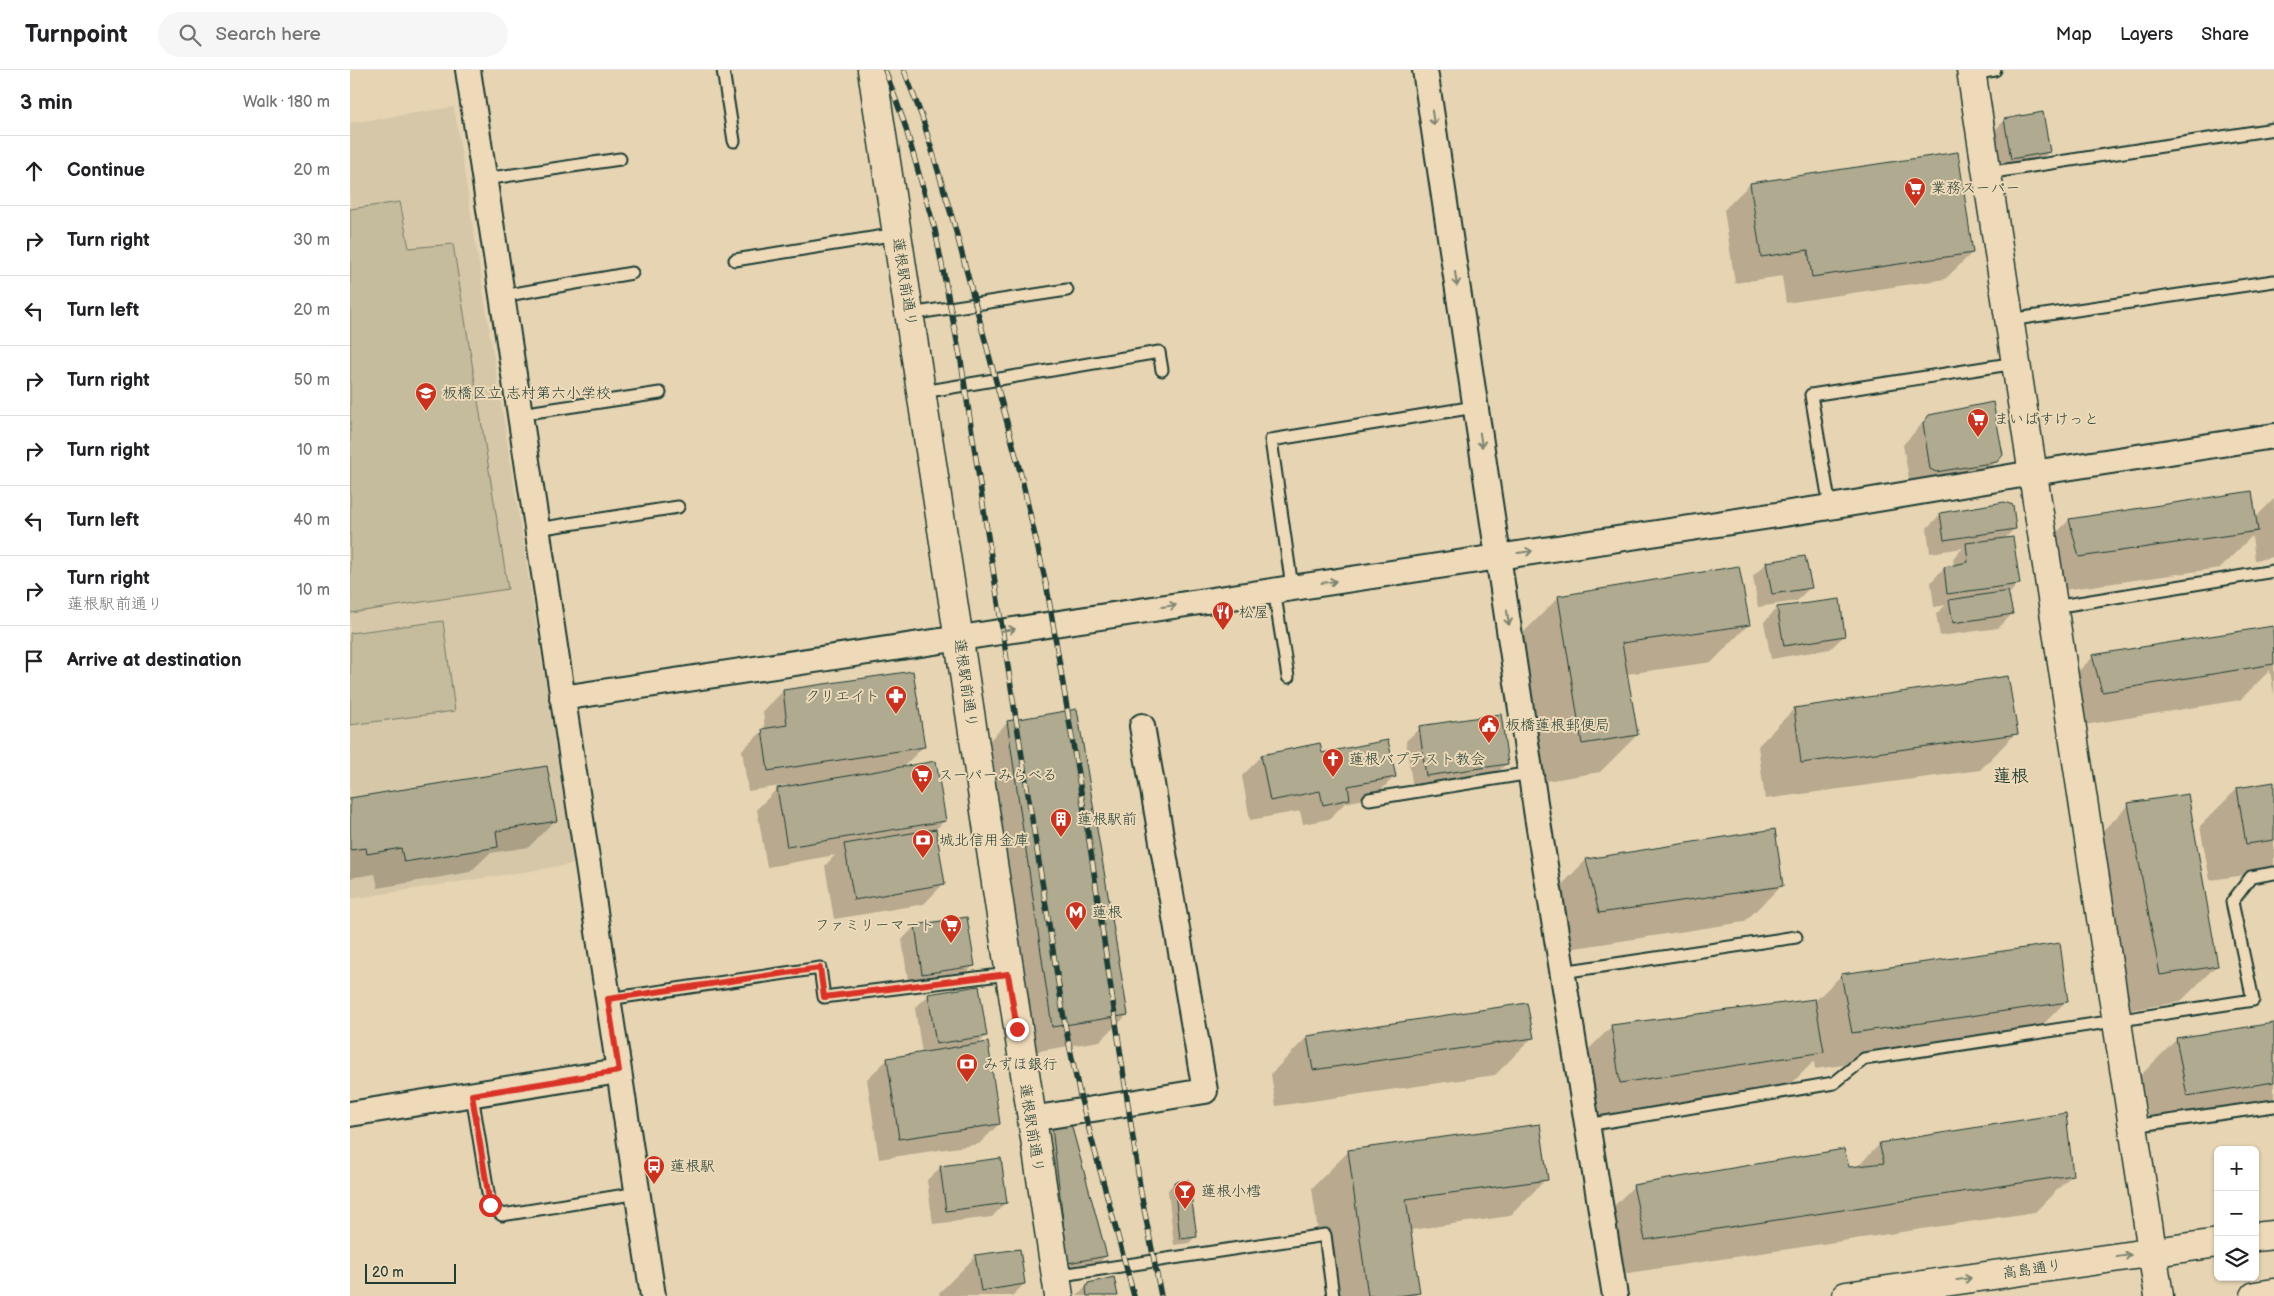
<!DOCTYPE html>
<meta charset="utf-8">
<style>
body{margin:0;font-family:"Balsamiq Sans","Klee One",sans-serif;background:#f6f6f6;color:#202124}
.controls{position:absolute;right:15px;bottom:15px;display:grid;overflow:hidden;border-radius:8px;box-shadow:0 1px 4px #0004}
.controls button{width:45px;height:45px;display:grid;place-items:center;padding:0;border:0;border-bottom:1px solid #e0e0e0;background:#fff;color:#202124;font:25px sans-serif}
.scale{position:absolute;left:15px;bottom:12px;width:91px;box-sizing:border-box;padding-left:5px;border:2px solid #1f3d34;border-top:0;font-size:14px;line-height:18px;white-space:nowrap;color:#1f3d34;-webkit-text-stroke:4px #eedab8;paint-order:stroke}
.stop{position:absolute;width:15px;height:15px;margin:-11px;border:4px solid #d93025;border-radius:50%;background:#fff}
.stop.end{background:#d93025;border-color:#fff;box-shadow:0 1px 5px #0008}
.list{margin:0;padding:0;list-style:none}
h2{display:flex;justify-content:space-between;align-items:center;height:65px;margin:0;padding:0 20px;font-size:21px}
h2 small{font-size:16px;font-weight:400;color:#757577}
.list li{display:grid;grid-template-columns:32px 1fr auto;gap:15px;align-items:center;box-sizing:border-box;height:70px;padding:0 20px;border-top:1px solid #e0e0e0}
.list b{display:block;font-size:19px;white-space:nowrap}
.list p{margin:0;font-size:16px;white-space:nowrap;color:#757577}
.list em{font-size:16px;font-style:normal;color:#757577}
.icon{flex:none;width:28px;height:28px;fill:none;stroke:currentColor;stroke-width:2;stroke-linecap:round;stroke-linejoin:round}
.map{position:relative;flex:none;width:1924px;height:1226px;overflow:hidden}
header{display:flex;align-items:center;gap:30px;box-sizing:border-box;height:70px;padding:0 25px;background:#fff;border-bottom:1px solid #e0e0e0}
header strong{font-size:24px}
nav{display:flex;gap:28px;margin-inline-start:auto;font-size:18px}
.search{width:350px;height:45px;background:#f6f6f6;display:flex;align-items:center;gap:12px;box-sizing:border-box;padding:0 18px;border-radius:28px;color:#757577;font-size:19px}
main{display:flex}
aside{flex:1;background:#fff}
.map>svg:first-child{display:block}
.built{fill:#d6c7a8}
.green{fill:#c5bb9d;stroke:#727c68}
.shadow{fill:#0003}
.building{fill:#afaa90;stroke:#1f3d34}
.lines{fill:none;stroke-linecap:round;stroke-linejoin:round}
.lane-casing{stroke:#1f3d34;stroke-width:15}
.street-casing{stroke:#1f3d34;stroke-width:28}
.secondary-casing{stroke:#1f3d34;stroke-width:31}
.lane{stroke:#eedab8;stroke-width:11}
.street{stroke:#eedab8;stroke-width:24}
.secondary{stroke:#eedab8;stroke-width:28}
.rail-casing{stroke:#1f3d34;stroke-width:5.5}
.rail{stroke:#eedab8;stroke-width:4;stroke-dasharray:11;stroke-linecap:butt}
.oneway{stroke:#7c846f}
.route{stroke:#d93025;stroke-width:6}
.labels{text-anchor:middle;stroke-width:4;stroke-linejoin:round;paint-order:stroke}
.poi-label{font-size:15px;fill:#1f3d34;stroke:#eedab8;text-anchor:start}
.street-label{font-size:15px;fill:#1f3d34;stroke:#eedab8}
.quarter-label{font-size:18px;font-weight:bold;fill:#1f3d34;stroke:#eedab8}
</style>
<header>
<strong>Turnpoint</strong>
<div class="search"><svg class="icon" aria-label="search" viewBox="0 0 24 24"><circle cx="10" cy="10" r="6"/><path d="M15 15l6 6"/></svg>Search here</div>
<nav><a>Map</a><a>Layers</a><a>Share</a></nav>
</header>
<main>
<aside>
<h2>3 min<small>Walk · 180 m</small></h2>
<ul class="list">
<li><svg class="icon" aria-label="ahead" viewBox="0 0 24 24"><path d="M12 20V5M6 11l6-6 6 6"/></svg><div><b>Continue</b></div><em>20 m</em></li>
<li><svg class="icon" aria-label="right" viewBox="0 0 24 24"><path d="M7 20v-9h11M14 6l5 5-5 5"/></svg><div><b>Turn right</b></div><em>30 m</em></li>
<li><svg class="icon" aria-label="left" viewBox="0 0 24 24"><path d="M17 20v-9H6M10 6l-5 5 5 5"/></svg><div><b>Turn left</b></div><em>20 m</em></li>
<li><svg class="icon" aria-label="right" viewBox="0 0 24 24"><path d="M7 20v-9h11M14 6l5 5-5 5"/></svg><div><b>Turn right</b></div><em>50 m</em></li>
<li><svg class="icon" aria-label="right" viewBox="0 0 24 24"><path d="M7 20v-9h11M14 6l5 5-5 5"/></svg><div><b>Turn right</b></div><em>10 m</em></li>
<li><svg class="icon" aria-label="left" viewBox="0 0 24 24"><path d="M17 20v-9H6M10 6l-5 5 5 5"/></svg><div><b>Turn left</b></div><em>40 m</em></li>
<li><svg class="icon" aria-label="right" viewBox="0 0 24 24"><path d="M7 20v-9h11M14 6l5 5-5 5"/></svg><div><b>Turn right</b><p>蓮根駅前通り</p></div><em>10 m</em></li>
<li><svg class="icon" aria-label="arrive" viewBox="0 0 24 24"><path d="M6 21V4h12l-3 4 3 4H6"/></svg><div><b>Arrive at destination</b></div></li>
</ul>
</aside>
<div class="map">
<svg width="1924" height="1226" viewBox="0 0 1924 1226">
<rect width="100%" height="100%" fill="#e6d4b3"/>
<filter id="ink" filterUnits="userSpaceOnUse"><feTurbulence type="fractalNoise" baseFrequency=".02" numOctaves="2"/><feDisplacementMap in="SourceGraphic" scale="10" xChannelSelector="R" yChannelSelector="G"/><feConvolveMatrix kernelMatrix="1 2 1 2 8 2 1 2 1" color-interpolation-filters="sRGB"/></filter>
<g filter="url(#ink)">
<path class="built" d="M104,37L224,794L0,829V53Z"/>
<path class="green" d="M50,132L59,178L103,174L158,519L0,543V139Z
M93,551L105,641L0,655V563Z"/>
<path class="shadow" d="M1655,50L1699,82L1685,95L1648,102L1641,64Z
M1400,114L1622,183L1595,209L1436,233L1432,206L1385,213L1374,140Z
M1579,346L1646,391L1625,412L1561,419L1553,375Z
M1924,429V487L1905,490L1902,466L1870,498L1692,523L1683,487L1719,450L1905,448Z
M1591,444L1665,458L1654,469L1669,513L1658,525L1662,544L1648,558L1590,566L1586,544L1596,535L1584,537L1581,512L1594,498L1604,496L1603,488L1613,478L1580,483L1577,458Z
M1417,493L1460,517L1447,531L1408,537L1403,506Z
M1209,527L1398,555L1362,592L1276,604L1287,665L1250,702L1196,711L1172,564Z
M1427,538L1494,566L1480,579L1421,589L1414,552Z
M1921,557L1924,575V625L1920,600L1890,630L1715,658L1706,623L1743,587Z
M562,602L573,677L552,698L595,750L585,760L594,813L574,834L484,849L475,796L485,785L417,797L407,739L427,719L437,717V715L398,721L392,680L415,659L413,642L433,621Z
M1444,639L1666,663L1630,700L1415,729L1408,676Z
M658,652L777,945L750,971L676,983L631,679Z
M1070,658L1157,693L1143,707L1063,719L1056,671Z
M971,684L1044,707L1024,727L995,733L979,749L953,754L950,741L900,750L892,706L912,686Z
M1924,714V801L1860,810L1850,756L1887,719Z
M0,730L205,750L179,777L140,783L120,802L28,818L25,804L0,808Z
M1779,735L1867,895L1830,932L1773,941L1742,771Z
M1236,790L1431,816L1394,852L1212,880L1200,827Z
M565,856L624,895L610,909L559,917L552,870Z
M1492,905L1716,931L1680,968L1465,999L1464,991L1436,1019L1234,1050L1225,993L1261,957L1464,932Z
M579,925L636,966L626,976L649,1054L629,1074L529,1089L517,1009L538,989L572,983L565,938Z
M1924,954V1043L1801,1062L1790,1006L1827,969Z
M957,967L1182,968L1145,1005L926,1036L921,1004Z
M703,1058L756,1186L742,1199L705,1206L689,1072Z
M1530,1074L1722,1105L1685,1142L1258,1206L1247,1153L1284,1116L1507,1097Z
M999,1081L1196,1109L1160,1146L1060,1160L1069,1222L1065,1226H977L962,1118Z
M591,1097L655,1133L642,1147L583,1154L577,1110Z
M824,1113L845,1167L839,1173L824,1175L818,1120Z
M626,1186L674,1214L662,1226H590L589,1223Z
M739,1214L767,1226H727Z"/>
<path class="building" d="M1693,42L1700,82L1661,89L1654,49Z
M1608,82L1623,183L1462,207L1458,180L1411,187L1400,113Z
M1643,332L1653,385L1647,392L1586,402L1580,399L1573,353L1579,345Z
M1902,421L1908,461L1729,487L1719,449Z
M1654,432L1663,435L1666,459L1594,470L1590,443Z
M1663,467L1670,514L1597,524L1594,497L1618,492L1616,473Z
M1455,486L1462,518L1422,524L1416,492Z
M1389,496L1400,555L1272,573L1288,665L1232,674L1208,526Z
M1658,521L1663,544L1603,553L1599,530Z
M1490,529L1495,566L1434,576L1427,537Z
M1923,556L1924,594L1752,622L1742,585Z
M563,601L575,677L418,701L412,659L437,655L433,620Z
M1658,606L1668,664L1451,693L1444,638Z
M727,639L778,945L702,957L657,651Z
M1151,644L1158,694L1076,706L1069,656Z
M1038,670L1046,707L998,716L1000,729L973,735L970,721L920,731L911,685L970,673L972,683Z
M586,691L596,751L437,777L427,718Z
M197,696L207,751L146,761L148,777L54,792L51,778L17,784L16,778L0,780V728Z
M1924,712V770L1896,774L1887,718Z
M1838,724L1868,896L1810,905L1778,733Z
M586,759L595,814L504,830L494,774Z
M1425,759L1433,816L1249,843L1236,789Z
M617,847L625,896L572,904L565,855Z
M1710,873L1718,932L1502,963L1491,904Z
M629,916L637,966L586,974L578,924Z
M1465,929L1474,982L1270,1013L1261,955Z
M1177,933L1184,968L963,1000L957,966Z
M1924,953V1012L1837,1026L1826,968Z
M638,972L650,1054L549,1069L537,988Z
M1716,1043L1723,1105L1295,1170L1283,1115L1494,1079L1499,1097L1534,1093L1529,1073Z
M721,1054L757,1186L718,1193L702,1057Z
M1190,1054L1198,1110L1056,1129L1070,1223L1048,1226H1018L998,1080Z
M651,1088L657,1133L596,1141L590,1096Z
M839,1110L847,1167L830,1169L824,1112Z
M670,1179L675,1214L631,1221L625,1185Z
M764,1207L768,1226H737L736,1218L738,1213Z"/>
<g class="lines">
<g class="lane-casing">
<path id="lane" d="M373,0L384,71
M1622,4L1645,0
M1637,103L1924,59
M135,109L270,89
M385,190L547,164
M152,226L282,203
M560,244L717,220
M1659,250L1924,211
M573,322L809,282L812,300
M170,344L310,323
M1480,437L1461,325L1666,293
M187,459L328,437
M942,517L921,370L1125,337
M924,520L938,607
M1704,537L1924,501
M1019,729L1181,703
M1212,902L1446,867
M258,929L470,898L474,927L658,904
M122,1025L140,1135L152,1145L288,1123
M1237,1055L1484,1013L1514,989L1903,930L1882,832L1901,807L1924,803
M1783,1056L1924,1036
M705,1206L975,1165L983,1226"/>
</g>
<g class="street-casing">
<path id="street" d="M118,0L303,1226
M1075,0L1187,746L1265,1226
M212,628L1480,437L1683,403L1924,366
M0,1044L269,1001
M681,1049L855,1021L792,656"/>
</g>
<g class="secondary-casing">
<path id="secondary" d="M522,0C586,408 645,817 709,1226
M1621,0L1809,1226
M1905,1167L1924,1165
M1496,1226L1868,1173
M1905,1226L1924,1223"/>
</g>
<use href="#lane" class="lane"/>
<use href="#street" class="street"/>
<use href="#secondary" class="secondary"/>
<g class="rail-casing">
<path id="rail" d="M535,0L554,52L585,160L611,291L666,649L715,955L730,1026L784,1226
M554,0L572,47L604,154L671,405L697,518L740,776L791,1123L811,1226"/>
</g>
<use href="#rail" class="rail"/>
</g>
<defs><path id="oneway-shaft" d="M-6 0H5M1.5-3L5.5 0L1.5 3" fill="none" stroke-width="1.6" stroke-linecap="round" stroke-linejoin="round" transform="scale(1.25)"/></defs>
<g class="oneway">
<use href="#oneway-shaft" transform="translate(1083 48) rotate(82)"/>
<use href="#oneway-shaft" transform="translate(1106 209) rotate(82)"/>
<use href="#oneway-shaft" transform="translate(1131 370) rotate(81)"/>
<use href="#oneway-shaft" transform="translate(1175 482) rotate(-8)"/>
<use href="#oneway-shaft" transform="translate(979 512) rotate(-8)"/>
<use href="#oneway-shaft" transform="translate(819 536) rotate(-8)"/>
<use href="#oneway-shaft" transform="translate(1158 548) rotate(82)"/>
<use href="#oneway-shaft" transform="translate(658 560) rotate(-8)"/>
<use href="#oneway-shaft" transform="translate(1774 1186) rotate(-8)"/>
<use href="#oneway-shaft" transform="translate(1614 1209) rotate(-8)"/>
</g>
</g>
<g class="lines" filter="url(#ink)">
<path class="route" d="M140,1135L122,1025L269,1001L258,929L470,898L474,927L658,904L667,959"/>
</g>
<defs>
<g id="supermarket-pin" transform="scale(1.125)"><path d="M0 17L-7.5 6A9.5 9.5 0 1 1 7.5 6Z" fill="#c8321e" stroke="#eedab8"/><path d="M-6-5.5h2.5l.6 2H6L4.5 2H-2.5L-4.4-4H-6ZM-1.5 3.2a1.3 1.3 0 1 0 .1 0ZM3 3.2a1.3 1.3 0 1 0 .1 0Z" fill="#fff"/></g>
<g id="school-pin" transform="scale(1.125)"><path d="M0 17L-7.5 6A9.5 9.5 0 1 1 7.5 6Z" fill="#c8321e" stroke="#eedab8"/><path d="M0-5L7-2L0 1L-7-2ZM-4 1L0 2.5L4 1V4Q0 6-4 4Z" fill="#fff"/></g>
<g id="restaurant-pin" transform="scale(1.125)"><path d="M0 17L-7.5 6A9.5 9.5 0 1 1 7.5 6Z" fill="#c8321e" stroke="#eedab8"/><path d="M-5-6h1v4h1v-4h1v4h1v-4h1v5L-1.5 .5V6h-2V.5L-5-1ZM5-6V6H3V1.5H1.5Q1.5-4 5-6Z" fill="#fff"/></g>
<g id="pharmacy-pin" transform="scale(1.125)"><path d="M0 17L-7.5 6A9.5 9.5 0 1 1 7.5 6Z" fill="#c8321e" stroke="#eedab8"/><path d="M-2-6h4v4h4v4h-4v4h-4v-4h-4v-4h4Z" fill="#fff"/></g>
<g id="civic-pin" transform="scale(1.125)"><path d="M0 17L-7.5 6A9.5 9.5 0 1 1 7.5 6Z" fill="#c8321e" stroke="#eedab8"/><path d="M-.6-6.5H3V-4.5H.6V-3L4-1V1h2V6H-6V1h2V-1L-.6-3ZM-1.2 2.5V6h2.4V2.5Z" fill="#fff"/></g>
<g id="church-pin" transform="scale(1.125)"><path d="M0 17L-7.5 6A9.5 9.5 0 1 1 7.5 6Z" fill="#c8321e" stroke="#eedab8"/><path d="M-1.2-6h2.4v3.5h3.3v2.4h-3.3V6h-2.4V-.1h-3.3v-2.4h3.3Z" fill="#fff"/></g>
<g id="building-pin" transform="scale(1.125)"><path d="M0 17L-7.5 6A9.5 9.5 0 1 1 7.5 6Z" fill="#c8321e" stroke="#eedab8"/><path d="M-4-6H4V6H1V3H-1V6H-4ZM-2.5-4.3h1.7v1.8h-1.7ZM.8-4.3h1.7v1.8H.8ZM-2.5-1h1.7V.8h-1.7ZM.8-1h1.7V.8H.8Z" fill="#fff"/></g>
<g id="bank-pin" transform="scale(1.125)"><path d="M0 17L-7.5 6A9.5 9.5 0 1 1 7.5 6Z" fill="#c8321e" stroke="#eedab8"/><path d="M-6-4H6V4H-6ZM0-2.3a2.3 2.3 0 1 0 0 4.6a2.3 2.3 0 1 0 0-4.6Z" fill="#fff"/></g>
<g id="metro-pin" transform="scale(1.125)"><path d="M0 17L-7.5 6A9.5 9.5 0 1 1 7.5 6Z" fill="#c8321e" stroke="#eedab8"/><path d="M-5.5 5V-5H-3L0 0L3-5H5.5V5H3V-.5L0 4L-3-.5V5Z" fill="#fff"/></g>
<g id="bus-pin" transform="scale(1.125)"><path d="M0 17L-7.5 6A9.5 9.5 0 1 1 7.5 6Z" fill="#c8321e" stroke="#eedab8"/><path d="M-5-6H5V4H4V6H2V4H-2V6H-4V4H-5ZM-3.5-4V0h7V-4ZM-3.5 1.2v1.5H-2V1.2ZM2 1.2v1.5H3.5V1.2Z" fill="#fff"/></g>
<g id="bar-pin" transform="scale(1.125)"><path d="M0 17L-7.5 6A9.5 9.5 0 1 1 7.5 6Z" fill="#c8321e" stroke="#eedab8"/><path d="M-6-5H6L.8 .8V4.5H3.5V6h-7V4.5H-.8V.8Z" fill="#fff"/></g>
</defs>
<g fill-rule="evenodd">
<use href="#supermarket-pin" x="1565" y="118"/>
<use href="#school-pin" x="76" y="323"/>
<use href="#supermarket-pin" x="1628" y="349"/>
<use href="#restaurant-pin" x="873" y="542"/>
<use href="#pharmacy-pin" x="546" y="626"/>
<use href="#civic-pin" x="1139" y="655"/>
<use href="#church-pin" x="983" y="689"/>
<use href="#supermarket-pin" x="572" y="705"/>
<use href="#building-pin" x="711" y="749"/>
<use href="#bank-pin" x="573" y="770"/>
<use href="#metro-pin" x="726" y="842"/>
<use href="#supermarket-pin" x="601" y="855"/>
<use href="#bank-pin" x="617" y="994"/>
<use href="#bus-pin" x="304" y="1096"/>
<use href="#bar-pin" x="835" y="1121"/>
</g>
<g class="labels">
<g class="poi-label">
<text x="1581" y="123">業務スーパー</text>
<text x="92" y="328">板橋区立 志村第六小学校</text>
<text x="1644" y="354">まいばすけっと</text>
<text x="889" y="547">松屋</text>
<text x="530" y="631" text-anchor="end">クリエイト</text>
<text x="1155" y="660">板橋蓮根郵便局</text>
<text x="999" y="694">蓮根バプテスト教会</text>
<text x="588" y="710">スーパーみらべる</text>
<text x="727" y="754">蓮根駅前</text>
<text x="589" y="775">城北信用金庫</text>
<text x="742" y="847">蓮根</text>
<text x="585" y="860" text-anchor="end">ファミリーマート</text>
<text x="633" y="999">みずほ銀行</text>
<text x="320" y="1101">蓮根駅</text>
<text x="851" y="1126">蓮根小樰</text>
</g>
<g class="street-label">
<text transform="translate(555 212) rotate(81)" y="5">蓮根駅前通り</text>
<text transform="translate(616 613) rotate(82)" y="5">蓮根駅前通り</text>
<text transform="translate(682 1058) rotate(81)" y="5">蓮根駅前通り</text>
<text transform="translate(1682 1199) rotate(-8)" y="5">高島通り</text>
</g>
<g class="quarter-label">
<text x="1661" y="712">蓮根</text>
</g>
</g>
</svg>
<div class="controls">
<button>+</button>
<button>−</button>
<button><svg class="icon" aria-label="layers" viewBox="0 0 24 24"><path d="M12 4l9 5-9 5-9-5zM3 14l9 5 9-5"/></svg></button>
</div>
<div class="scale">20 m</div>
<div class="stop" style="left:140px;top:1135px"></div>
<div class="stop end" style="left:667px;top:959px"></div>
</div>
</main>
